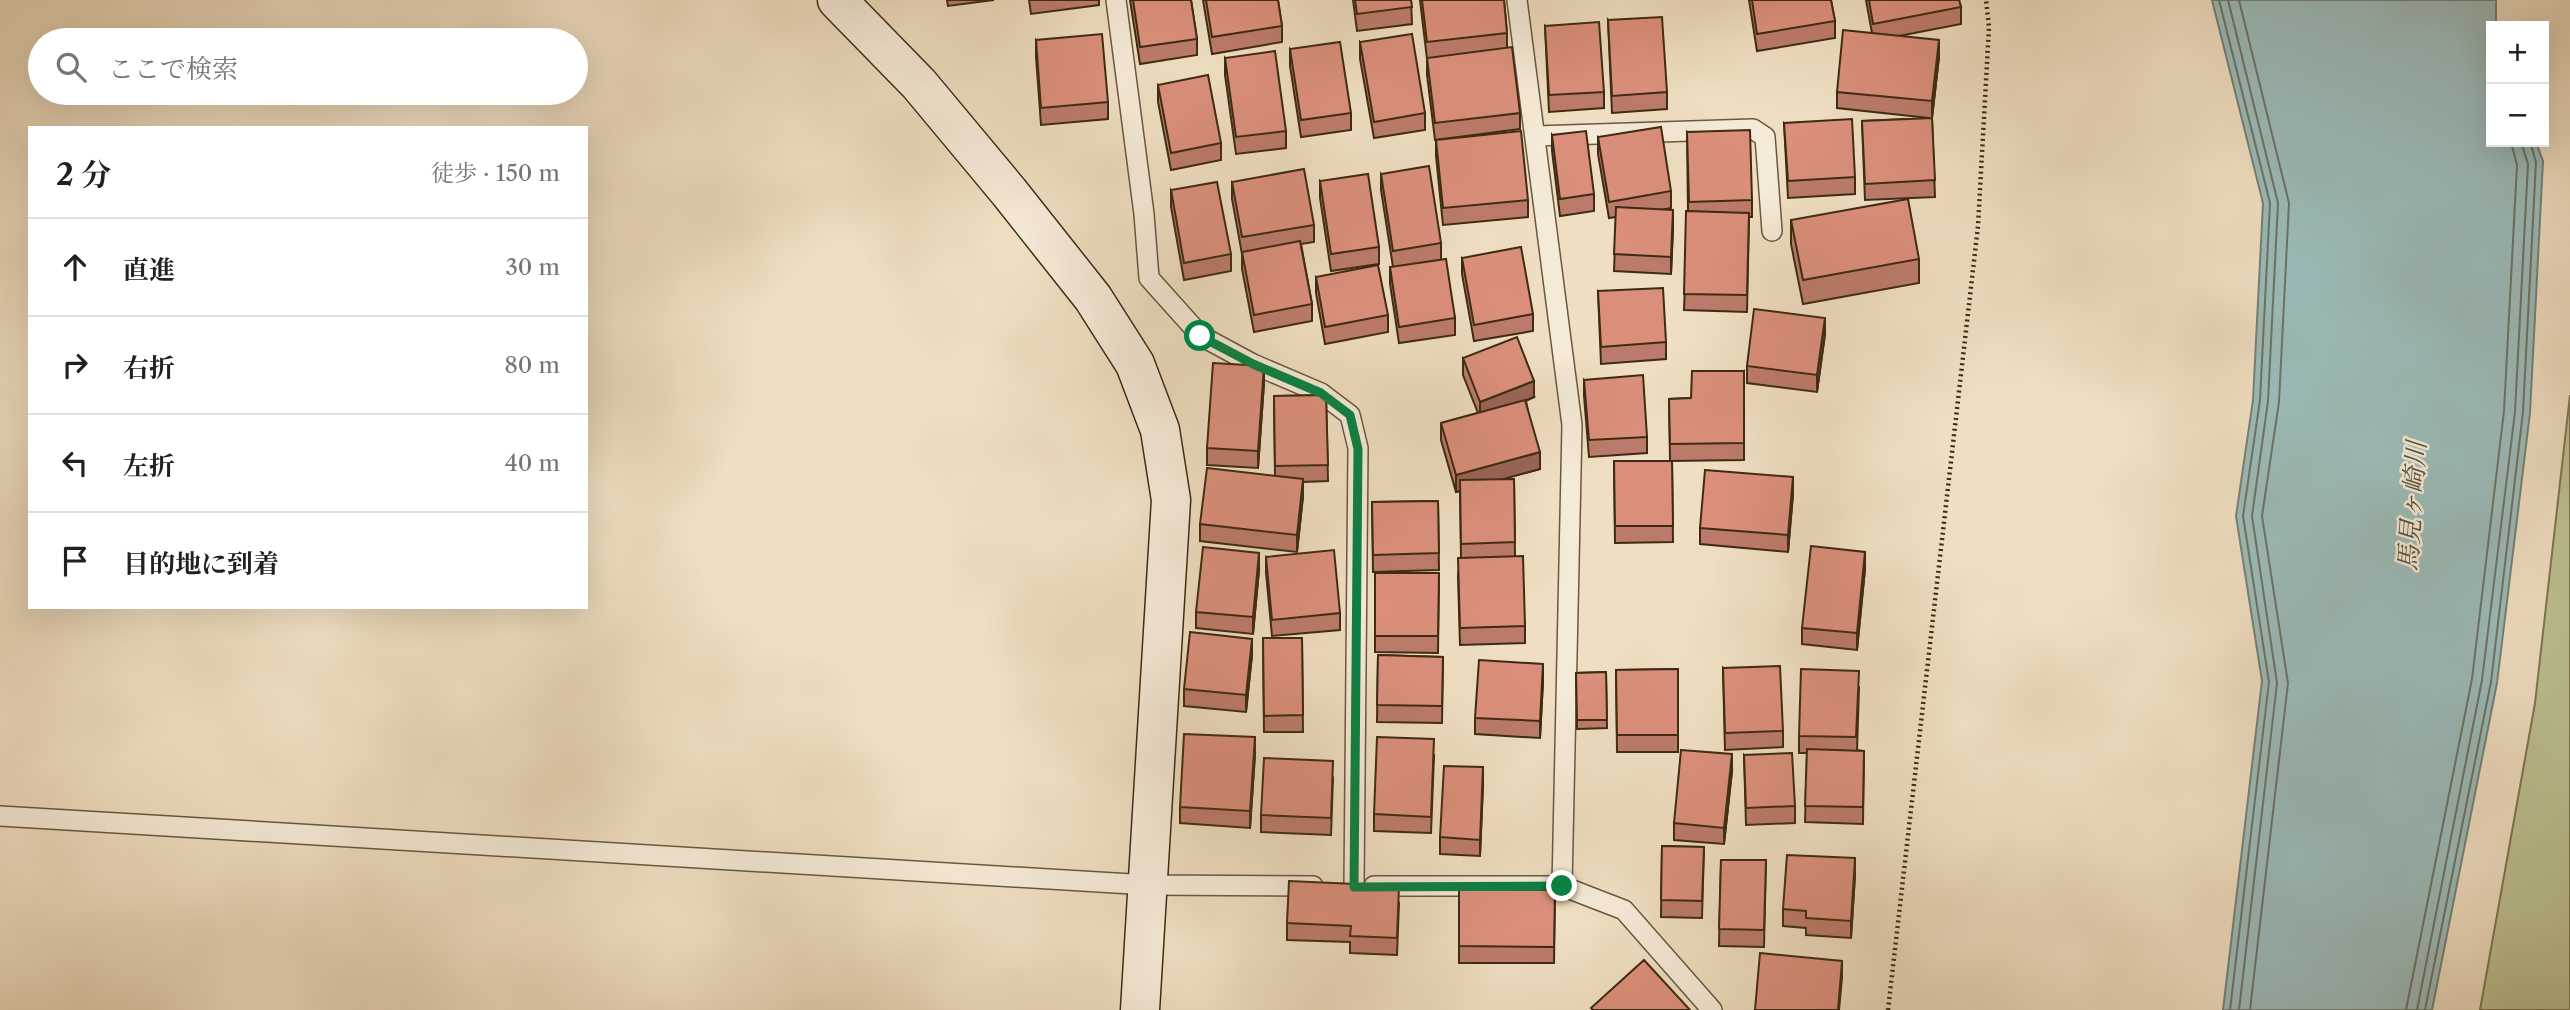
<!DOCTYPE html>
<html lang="ja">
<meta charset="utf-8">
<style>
body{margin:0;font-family:"Libre Caslon Text","Noto Serif JP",serif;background:#f2f2f2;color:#202124}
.controls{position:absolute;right:21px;top:21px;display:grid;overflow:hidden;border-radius:0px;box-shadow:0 7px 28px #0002}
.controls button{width:63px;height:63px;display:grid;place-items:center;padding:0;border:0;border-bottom:2px solid #e0e0e0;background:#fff;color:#202124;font:35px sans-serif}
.stop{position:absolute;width:21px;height:21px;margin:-16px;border:5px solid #0b8043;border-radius:50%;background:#fff}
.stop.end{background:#0b8043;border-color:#fff;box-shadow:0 2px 7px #0008}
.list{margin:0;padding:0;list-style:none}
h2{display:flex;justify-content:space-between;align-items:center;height:91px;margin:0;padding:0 28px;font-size:30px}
h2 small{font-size:23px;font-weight:400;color:#757577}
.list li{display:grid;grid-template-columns:46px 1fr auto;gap:21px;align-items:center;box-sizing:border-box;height:98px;padding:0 28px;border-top:2px solid #e0e0e0}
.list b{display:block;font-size:26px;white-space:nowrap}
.list em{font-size:23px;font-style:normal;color:#757577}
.icon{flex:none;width:38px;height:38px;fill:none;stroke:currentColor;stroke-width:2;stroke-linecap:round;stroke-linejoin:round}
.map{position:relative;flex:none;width:2570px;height:1010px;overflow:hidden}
.search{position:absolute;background:#fff;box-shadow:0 7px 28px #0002;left:28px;top:28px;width:560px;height:77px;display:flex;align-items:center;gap:18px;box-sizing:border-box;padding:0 24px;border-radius:38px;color:#757577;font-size:26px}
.panel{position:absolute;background:#fff;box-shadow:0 7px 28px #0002;left:28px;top:126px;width:560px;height:483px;border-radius:0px}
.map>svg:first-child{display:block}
.green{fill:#bcc091;stroke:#7d7652;stroke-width:2}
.water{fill:#9bbbb9;stroke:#768177;stroke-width:2}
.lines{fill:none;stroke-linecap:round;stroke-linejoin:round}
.shore{stroke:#6c7366;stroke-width:2}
.lane-casing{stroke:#6a583e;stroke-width:22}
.secondary-casing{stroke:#3e2b13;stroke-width:41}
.path{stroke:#3e2b13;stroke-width:4.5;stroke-dasharray:2 3.5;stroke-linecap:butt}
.lane{stroke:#f5ead7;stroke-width:19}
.secondary{stroke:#f5ead7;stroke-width:38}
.wall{fill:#bc7b6a;stroke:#3e2b13;stroke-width:2}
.shaded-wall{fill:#996456;stroke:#3e2b13;stroke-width:2}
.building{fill:#db8f7b;stroke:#3e2b13;stroke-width:2}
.route{stroke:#0b8043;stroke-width:9}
.labels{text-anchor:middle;stroke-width:5;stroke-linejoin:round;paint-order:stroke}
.water-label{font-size:26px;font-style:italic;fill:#554f3c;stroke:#f5ead7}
</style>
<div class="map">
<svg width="2570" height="1010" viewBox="0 0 2570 1010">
<rect width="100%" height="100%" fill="#efdec1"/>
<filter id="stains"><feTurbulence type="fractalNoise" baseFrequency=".00286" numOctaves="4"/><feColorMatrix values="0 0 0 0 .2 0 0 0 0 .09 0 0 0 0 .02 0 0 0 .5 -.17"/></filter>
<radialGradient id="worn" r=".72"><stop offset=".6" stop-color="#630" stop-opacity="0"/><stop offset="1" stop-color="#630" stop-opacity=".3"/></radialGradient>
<path class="green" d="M2570,395V1010H2480L2535,703Z"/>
<path class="water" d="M2212,0H2496V26H2491V142H2536L2543,161L2530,413L2497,683L2432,1010H2223L2262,681L2236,516L2253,400L2263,203Z"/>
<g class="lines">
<path class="shore" d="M2219,0L2270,203L2260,400L2243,516L2269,682L2230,1010
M2228,0L2278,203L2268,401L2252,516L2277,683L2239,1010
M2239,0L2289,203L2279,402L2262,516L2288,683L2250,1010
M2406,1010L2472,679L2504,411L2517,165L2511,142
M2417,1010L2482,680L2515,412L2528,164L2521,142
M2425,1010L2491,682L2523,412L2536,162L2530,142"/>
<g class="lane-casing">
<path id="lane" d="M1116,0L1144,214L1149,278L1201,336L1253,364L1321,393L1350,415L1358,448L1354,886
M1517,0L1572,425L1562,886
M1535,136L1753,129L1765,137L1772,231
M0,816L1148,885L1313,886
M1374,886H1562L1624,910L1712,1010"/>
</g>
<g class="secondary-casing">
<path id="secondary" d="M837,0L919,84L1009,192L1093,298L1135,364L1160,430L1171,500L1140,1010"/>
</g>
<path class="path" d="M1888,1010L1978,226L1989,27L1986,0"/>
<use href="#lane" class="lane"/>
<use href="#secondary" class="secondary"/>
</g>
<path class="wall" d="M947,0H994L948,6Z
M1029,0H1099V5L1031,14Z
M1130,0H1191L1197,39V55L1140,64Z
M1203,0H1278L1282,26V42L1212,54Z
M1353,0H1411L1412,24L1357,31Z
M1420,0H1504L1507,33V48L1520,113V129L1435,140L1427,75V59Z
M1749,0H1831L1835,21V38L1757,51Z
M1866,0H1959L1961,7V24L1899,36L1939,57L1932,118L1935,197L1865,200L1862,121L1929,118L1837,108V92L1872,33Z
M1608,20L1667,92V109L1612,113Z
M1545,26L1604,92V108L1549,112Z
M1036,40L1108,102V119L1041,125L1036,57Z
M1360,42L1425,113V130L1374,138L1360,59Z
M1290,49L1351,113V130L1301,137L1290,66Z
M1225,58L1286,131V148L1236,154L1225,75Z
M1158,85L1221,143V160L1171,170L1158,102Z
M1784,123L1855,177V194L1788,198Z
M1687,132L1752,200V217H1749L1747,312L1684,310L1688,211Z
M1552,135L1594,194V211L1560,216L1552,151Z
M1598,137L1671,191V208L1661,210L1673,227L1671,274L1614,271L1616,217L1609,218L1598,154Z
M1436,140L1528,200V217L1443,225L1436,156Z
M1381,174L1441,243V259L1455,318V335L1399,343L1390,284V267H1393L1381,190Z
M1320,181L1379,247V264L1331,271L1320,198Z
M1232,182L1314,225V242L1301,244L1312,304V321L1254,332L1242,269V254L1232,199Z
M1171,190L1231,254V271L1184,280L1171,207Z
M1791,220L1919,259V283L1803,304L1791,244Z
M1462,258L1533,314V331L1474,341L1462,274Z
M1316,277L1388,315V332L1325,344L1316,293Z
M1598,291L1666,342V359L1601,364Z
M1825,334L1817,392L1747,383V366Z
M1463,358L1534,397L1526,401L1540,469L1502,479H1514L1515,557L1525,626V643L1460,645L1458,575L1461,558L1460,491L1456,492L1441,440V423L1478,413L1463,375Z
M1744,371V460L1670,461L1669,399L1691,398Z
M1584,380L1647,437V453L1589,457L1584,396Z
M1264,383L1258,468L1207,465V448Z
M1326,395L1328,481L1303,482V496L1297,552L1200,541V524L1275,476L1274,396Z
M1614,461H1672L1673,542L1615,543Z
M1793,494L1788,552L1700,544V528Z
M1438,501L1439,570L1373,572L1372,502Z
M1266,557L1340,613V630L1272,636L1266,573Z
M1865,569L1857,650L1802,644V628Z
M1259,570L1253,634L1196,628V612Z
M1375,573H1439L1438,653L1375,652Z
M1263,638H1302L1303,732H1264Z
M1252,655L1246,712L1184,706V689Z
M1378,655L1443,657L1442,723L1377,722Z
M1723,668L1783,731V747L1725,750Z
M1678,669V752H1617L1616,670Z
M1606,672L1607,728L1577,729L1576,673Z
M1543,681L1540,738L1475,734V718Z
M1859,688L1857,750L1864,751L1863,824L1805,822L1807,753H1799V736Z
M1255,754L1250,828L1180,823V807Z
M1744,755L1795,806V823L1746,825Z
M1434,756L1431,833L1374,831V814Z
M1732,771L1724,844L1674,840V823Z
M1333,778L1331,835L1261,832V815Z
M1483,784L1480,856L1440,854V837Z
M1662,846L1704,847L1702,918L1661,917Z
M1721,860H1766L1764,947L1719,946Z
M1855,875L1851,938L1806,935V928L1783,926V909Z
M1459,889L1555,890L1554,963H1459Z
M1399,903L1397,955L1350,953V942L1287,940V923Z"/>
<path class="shaded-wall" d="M1939,40V57L1932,118V101Z
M1673,210V227L1671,274V257Z
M1825,318V334L1817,392V375Z
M1264,366V383L1258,468V451Z
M1534,381V397L1480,419V402Z
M1540,452V469L1456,492V475Z
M1793,477V494L1788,552V535Z
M1303,479V496L1297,552V535Z
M1865,552V569L1857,650V633Z
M1259,553V570L1253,634V617Z
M1252,639V655L1246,712V695Z
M1543,664V681L1540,738V721Z
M1255,737V754L1250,828V811Z
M1732,754V771L1724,844V828Z
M1483,767V784L1480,856V840Z
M1855,858V875L1851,938V921Z
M1842,961V978L1839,1010H1838Z"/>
<path class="building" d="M1133,0H1191L1197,39L1140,47Z
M1206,0H1278L1282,26L1212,37Z
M1355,0H1411L1412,7L1357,14Z
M1422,0H1504L1507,33L1427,42Z
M1752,0H1831L1835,21L1757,34Z
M1869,0H1959L1961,7L1873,24Z
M1662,17L1667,92L1612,96L1608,20Z
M1599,22L1604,92L1549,95L1545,26Z
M1843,30L1939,40L1932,101L1837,92Z
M1102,34L1108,102L1041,108L1036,40Z
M1412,34L1425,113L1374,122L1360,42Z
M1340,42L1351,113L1301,120L1290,49Z
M1512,47L1520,113L1435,123L1427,58Z
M1275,51L1286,131L1236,137L1225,58Z
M1208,75L1221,143L1171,153L1158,85Z
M1932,118L1935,180L1865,184L1862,121Z
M1852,119L1855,177L1788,181L1784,123Z
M1661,127L1671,191L1609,202L1598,137Z
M1750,130L1752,200L1689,202L1687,132Z
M1521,131L1528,200L1443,208L1436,140Z
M1586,131L1594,194L1560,199L1552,135Z
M1429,166L1441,243L1393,251L1381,174Z
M1304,169L1314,225L1242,237L1232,182Z
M1368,174L1379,247L1331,254L1320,181Z
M1217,182L1231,254L1184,263L1171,190Z
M1908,199L1919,259L1803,280L1791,220Z
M1616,207L1673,210L1671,257L1614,254Z
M1686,211L1749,213L1747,295L1684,294Z
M1300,241L1312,304L1254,315L1242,252Z
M1521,247L1533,314L1474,325L1462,258Z
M1446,259L1455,318L1399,327L1390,267Z
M1378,265L1388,315L1325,327L1316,277Z
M1663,288L1666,342L1601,347L1598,291Z
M1754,309L1825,318L1817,375L1747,366Z
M1517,337L1534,381L1480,402L1463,358Z
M1213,363L1264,366L1258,451L1207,448Z
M1692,371H1744V443L1670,444L1669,399L1691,398Z
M1643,375L1647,437L1589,440L1584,380Z
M1326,395L1328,465L1275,466L1274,396Z
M1525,400L1540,452L1456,475L1441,423Z
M1614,461H1672L1673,526H1615Z
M1207,468L1303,479L1297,535L1200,524Z
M1705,470L1793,477L1788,535L1700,528Z
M1514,479L1515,542L1461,544L1460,480Z
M1438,501L1439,553L1373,555L1372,502Z
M1811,546L1865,552L1857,633L1802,628Z
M1203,547L1259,553L1253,617L1196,612Z
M1334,550L1340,613L1272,620L1266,557Z
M1523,556L1525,626L1460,628L1458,558Z
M1375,573H1439L1438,636H1375Z
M1190,632L1252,639L1246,695L1184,689Z
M1263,638H1302L1303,715L1264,716Z
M1378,655L1443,657L1442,706L1377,705Z
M1479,660L1543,664L1540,721L1475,718Z
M1780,666L1783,731L1725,733L1723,668Z
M1678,669V735H1617L1616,670Z
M1801,669L1859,671L1856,737L1799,736Z
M1606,672L1607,720H1577L1576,673Z
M1184,734L1255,737L1250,811L1180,807Z
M1377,737L1434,739L1431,817L1374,814Z
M1807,749L1864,751L1863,807L1805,806Z
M1681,750L1732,754L1724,828L1674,823Z
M1792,753L1795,806L1746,808L1744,755Z
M1264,758L1333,761L1331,818L1261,815Z
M1444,766L1483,767L1480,840L1440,837Z
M1662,846L1704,847L1702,901L1661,900Z
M1787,855L1855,858L1851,921L1806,918V911L1783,909Z
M1721,860H1766L1764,930L1719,929Z
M1289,881L1399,886L1397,938L1350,936L1351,926L1287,923Z
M1459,889L1555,890L1554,947L1459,946Z
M1760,953L1842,961L1838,1010H1755Z
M1644,960L1690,1010H1593L1591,1008Z"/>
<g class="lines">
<path class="route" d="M1200,336L1253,364L1321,393L1350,415L1358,449L1354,887L1562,886"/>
</g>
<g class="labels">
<g class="water-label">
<text transform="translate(2412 506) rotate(-86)" y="9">馬見ヶ崎川</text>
</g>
</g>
<rect width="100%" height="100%" filter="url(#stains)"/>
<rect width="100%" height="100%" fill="url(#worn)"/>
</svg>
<div class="controls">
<button>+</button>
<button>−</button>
</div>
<div class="stop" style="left:1200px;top:336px"></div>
<div class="stop end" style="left:1562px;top:886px"></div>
<div class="search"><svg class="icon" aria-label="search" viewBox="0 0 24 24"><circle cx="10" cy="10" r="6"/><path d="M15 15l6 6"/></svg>ここで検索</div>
<section class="panel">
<h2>2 分<small>徒歩 · 150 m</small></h2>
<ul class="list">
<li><svg class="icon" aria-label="ahead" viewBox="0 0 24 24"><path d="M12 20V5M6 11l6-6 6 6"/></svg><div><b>直進</b></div><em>30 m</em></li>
<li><svg class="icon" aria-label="right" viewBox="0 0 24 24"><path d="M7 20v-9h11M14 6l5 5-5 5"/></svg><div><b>右折</b></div><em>80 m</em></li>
<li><svg class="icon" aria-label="left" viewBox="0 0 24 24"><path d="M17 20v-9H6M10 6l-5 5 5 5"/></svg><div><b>左折</b></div><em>40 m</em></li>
<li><svg class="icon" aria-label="arrive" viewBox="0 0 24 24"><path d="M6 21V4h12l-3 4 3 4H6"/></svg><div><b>目的地に到着</b></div></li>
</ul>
</section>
</div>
